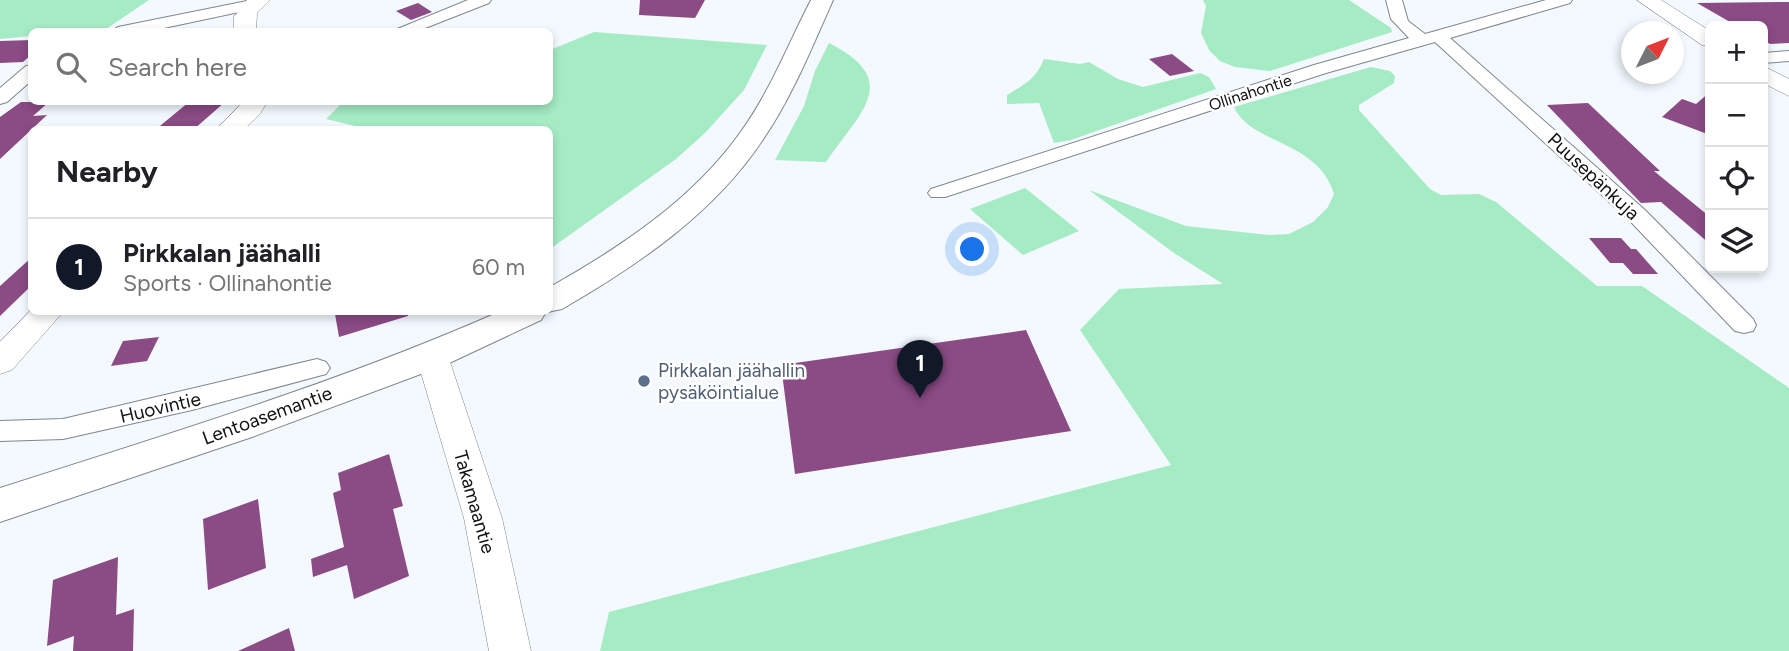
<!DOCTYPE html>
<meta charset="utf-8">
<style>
body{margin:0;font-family:Figtree,sans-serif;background:#f2f2f2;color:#202124}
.controls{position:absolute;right:21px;top:21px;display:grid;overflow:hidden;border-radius:10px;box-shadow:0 4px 10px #0003}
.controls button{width:63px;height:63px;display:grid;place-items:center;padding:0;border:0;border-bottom:2px solid #e0e0e0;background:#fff;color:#202124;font:35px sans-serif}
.compass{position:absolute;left:1621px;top:21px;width:63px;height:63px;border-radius:50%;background:#fff;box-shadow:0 4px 10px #0003;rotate:48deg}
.you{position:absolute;left:973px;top:250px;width:24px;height:24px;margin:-18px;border:5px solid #fff;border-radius:50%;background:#1a73e8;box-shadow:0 0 0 10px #1a73e833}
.badge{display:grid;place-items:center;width:46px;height:46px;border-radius:50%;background:#111827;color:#fff;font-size:23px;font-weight:700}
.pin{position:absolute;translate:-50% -58px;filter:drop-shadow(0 2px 4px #0008)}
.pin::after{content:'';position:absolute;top:37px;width:24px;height:21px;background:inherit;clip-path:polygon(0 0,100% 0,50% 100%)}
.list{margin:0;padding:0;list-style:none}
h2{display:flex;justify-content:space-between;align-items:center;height:91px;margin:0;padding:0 28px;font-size:30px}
h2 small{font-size:23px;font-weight:400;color:#757577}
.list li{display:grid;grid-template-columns:46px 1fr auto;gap:21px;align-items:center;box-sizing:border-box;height:98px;padding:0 28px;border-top:2px solid #e0e0e0}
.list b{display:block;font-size:26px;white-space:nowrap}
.list p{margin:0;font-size:23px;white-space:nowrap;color:#757577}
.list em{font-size:23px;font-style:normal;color:#757577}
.icon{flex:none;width:38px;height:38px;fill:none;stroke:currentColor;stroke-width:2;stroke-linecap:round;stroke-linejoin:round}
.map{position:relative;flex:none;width:1789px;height:651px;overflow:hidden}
.search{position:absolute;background:#fff;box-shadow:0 4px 10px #0003;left:28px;top:28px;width:525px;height:77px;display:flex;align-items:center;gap:18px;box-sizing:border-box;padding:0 24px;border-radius:10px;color:#757577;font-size:26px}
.panel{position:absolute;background:#fff;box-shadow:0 4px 10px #0003;left:28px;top:126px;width:525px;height:189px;border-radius:10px}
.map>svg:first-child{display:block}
.green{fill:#a5ebc4}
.building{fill:#8b4b85}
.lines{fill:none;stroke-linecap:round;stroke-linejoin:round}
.minor-casing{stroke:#7f868b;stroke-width:2}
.tertiary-casing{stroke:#7f868b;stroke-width:1}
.secondary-casing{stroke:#7f868b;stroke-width:2}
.minor{fill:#fff;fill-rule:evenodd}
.tertiary{fill:#fff;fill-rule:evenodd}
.secondary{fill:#fff;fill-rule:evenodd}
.service-dot{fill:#5c6f8a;stroke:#fff;stroke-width:2.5}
.labels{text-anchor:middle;stroke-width:5;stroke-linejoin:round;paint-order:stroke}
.far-street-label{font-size:16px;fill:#101214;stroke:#fff}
.street-label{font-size:19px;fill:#101214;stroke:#fff}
.service-label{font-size:19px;fill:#4e5e75;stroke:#fff;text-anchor:start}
</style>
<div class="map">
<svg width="1789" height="651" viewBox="0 0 1789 651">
<rect width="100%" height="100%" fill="#f3f9fe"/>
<path class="green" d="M0,0H149L106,29L32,32L31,36L0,39Z
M1203,0H1349L1391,28L1392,32L1270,71L1235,67L1220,61L1209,50L1201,33L1206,6Z
M594,32L767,45L744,90L705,133L676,159L550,249V130H372L326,119L343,102H388L397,105L407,102H550V50Z
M829,43C904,81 859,113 826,162L775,160L804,106L815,71Z
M1044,59L1080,64L1089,62L1118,79L1143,87L1200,73L1209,77L1216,89L1071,140L1054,143L1039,103L1007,104V95C1025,84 1036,79 1044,59Z
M1371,67L1390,71L1395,76L1394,83L1359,105V110L1430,189L1441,195L1479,194L1496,202L1597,286H1642L1789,388V651H600L609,612L1171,465L1080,330L1119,289L1223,284L1174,253L1089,190L1186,226L1269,235L1289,234L1313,222L1328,207L1334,194C1318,140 1251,145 1234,107Z
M1025,188L1079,231L1023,255L970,209Z"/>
<path class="building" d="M640,0H705L695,18L639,15Z
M1789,2V43L1770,44L1763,40V26H1737L1697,3Z
M418,3L432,12L411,20L396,11Z
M32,40V54L23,62L0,63V41Z
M1172,54L1194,71L1170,76L1149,59Z
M1710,92V135L1662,117L1682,99L1696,104Z
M21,102H49L33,116L47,115L0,159V117Z
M189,102H225L193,130H155Z
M1588,103L1660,171H1654L1710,217V244L1661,202L1641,203L1547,105Z
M1589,238H1621L1631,249H1636L1658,274H1633L1623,263H1610Z
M32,257V285L0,316V286Z
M344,312H407L408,316L339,337L335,314Z
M1026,330L1071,431L795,474L781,365Z
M159,337L147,361L111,366L123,341Z
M389,454L403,506L393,509L409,576L354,599L347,565L313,577L311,559L344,547L333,493L341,490L338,473Z
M258,499L266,568L208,590L203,519Z
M118,557L116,615L134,609L133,651H73L74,636L47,646L53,580Z
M289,628L295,651H238Z"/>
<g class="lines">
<g class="minor-casing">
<path id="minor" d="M252,0L258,2L260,5L258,8L145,32H110L118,27Z
M468,0H491L489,3L415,32H390Z
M1386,0H1402L1408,21L1425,34L1546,0H1572L1570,3L1450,38L1645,210L1753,319L1756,325L1753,331L1744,333L1735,331L1629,220L1435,42L1326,73L945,197H931L928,193L931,189L1314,65L1409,38L1391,19Z
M1789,51V61L1763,63V53Z
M32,65V80L7,102L0,104V88L26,66Z
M317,359L326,362L330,368L326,374L192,410L63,439L0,441V421L63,419Z"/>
</g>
<g class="tertiary-casing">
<path id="tertiary" d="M247,0H270L257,13L256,32H234V17Z
M1637,0H1661L1710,31V46L1702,45Z
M1763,66L1789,79V96L1763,83Z
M243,102H267L260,114L243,130H216Z
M32,309V312H63L12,370L0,374V342Z
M432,345L444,348L448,356L502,518L531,651H489L464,518L416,356L420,348Z"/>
</g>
<g class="secondary-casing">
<path id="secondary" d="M811,0H833C812,47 793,95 764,138C715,213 638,265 562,309L547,312H550V287C621,247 692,200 740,133C770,92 788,44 811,0Z
M499,312H546L541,320L445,365L252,437L0,522V488C168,434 338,383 499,312Z"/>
</g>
<use href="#minor" class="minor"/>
<use href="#tertiary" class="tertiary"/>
<use href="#secondary" class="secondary"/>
</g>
<circle class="service-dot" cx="644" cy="381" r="7"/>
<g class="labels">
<g class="far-street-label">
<text transform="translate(1250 92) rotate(-18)" y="6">Ollinahontie</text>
</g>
<g class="street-label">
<text transform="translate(1594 176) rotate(43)" y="7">Puusepänkuja</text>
<text transform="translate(160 407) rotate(-13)" y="7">Huovintie</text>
<text transform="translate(267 415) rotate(-20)" y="7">Lentoasemantie</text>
<text transform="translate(475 502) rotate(74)" y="7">Takamaantie</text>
</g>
<g class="service-label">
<text x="658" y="377">Pirkkalan jäähallin<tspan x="658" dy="22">pysäköintialue</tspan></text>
</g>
</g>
</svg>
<div class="controls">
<button>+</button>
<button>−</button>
<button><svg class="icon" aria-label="locate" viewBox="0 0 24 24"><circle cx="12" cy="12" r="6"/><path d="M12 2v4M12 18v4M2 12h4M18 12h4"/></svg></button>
<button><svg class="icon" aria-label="layers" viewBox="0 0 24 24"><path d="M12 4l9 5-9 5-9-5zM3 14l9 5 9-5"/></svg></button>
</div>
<svg class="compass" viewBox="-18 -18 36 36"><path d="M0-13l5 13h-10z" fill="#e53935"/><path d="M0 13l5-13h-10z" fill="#757577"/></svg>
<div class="you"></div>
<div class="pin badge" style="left:920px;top:398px">1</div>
<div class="search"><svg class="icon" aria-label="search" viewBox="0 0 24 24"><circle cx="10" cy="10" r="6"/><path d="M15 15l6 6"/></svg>Search here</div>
<section class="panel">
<h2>Nearby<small></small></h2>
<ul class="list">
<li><span class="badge">1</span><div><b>Pirkkalan jäähalli</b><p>Sports · Ollinahontie</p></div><em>60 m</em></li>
</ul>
</section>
</div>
